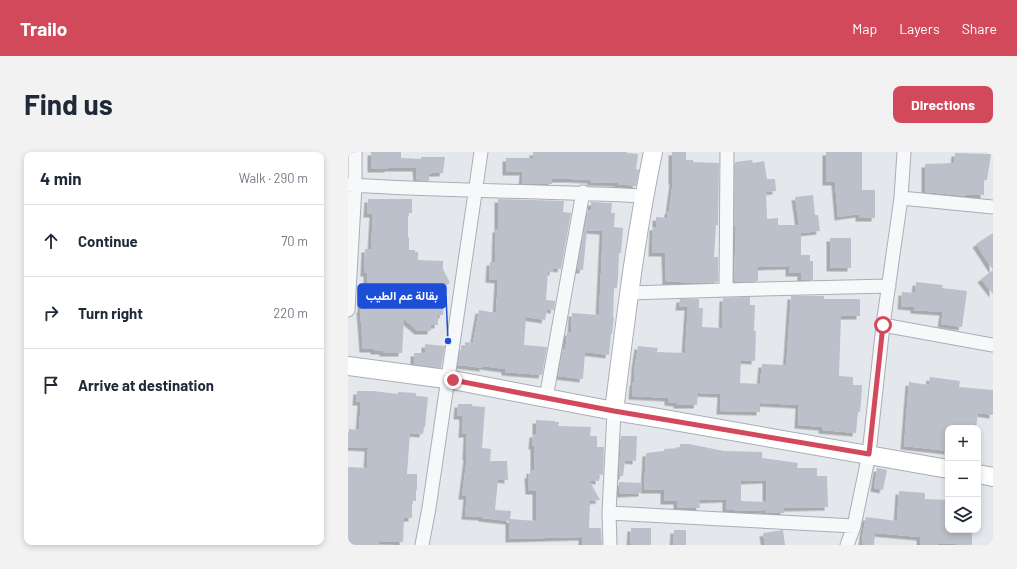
<!DOCTYPE html>
<meta charset="utf-8">
<style>
body{margin:0;font-family:Barlow,Vazirmatn,sans-serif;background:#f2f2f3;color:#1f2937}
.controls{position:absolute;right:12px;bottom:12px;display:grid;overflow:hidden;border-radius:8px;box-shadow:0 2px 6px #0003}
.controls button{width:36px;height:36px;display:grid;place-items:center;padding:0;border:0;border-bottom:1px solid #e0e1e3;background:#fff;color:#1f2937;font:20px sans-serif}
.stop{position:absolute;width:12px;height:12px;margin:-9px;border:3px solid #d1495b;border-radius:50%;background:#fff}
.stop.end{background:#d1495b;border-color:#fff;box-shadow:0 1px 4px #0008}
.list{margin:0;padding:0;list-style:none}
h2{display:flex;justify-content:space-between;align-items:center;height:52px;margin:0;padding:0 16px;font-size:17px}
h2 small{font-size:13px;font-weight:400;color:#747a83}
.list li{display:grid;grid-template-columns:26px 1fr auto;gap:12px;align-items:center;box-sizing:border-box;height:72px;padding:0 16px;border-top:1px solid #e0e1e3}
.list b{display:block;font-size:15px;white-space:nowrap}
.list em{font-size:13px;font-style:normal;color:#747a83}
.icon{flex:none;width:22px;height:22px;fill:none;stroke:currentColor;stroke-width:2;stroke-linecap:round;stroke-linejoin:round}
.map{position:relative;flex:none;width:645px;height:393px;overflow:hidden;border-radius:8px}
header{display:flex;align-items:center;gap:24px;box-sizing:border-box;height:56px;padding:0 20px;background:#d1495b;color:#fff}
header strong{font-size:19px}
nav{display:flex;gap:22px;margin-inline-start:auto;font-size:14px}
.intro{display:flex;align-items:center;justify-content:space-between;box-sizing:border-box;height:96px;padding:0 24px}
h1{margin:0;font-size:28px}
.button{padding:10px 18px;border-radius:8px;background:#d1495b;color:#fff;font-size:14px;font-weight:700}
main{display:flex;gap:24px;padding:0 24px}
aside{flex:1;background:#fff;border-radius:8px;box-shadow:0 2px 6px #0003}
.map>svg:first-child{display:block}
.building{fill:#bbc0ca;fill-rule:evenodd;filter:url(#shadow)}
.lines{fill:none;stroke-linecap:round;stroke-linejoin:round}
.street-casing{stroke:#a9aeb7;stroke-width:15}
.secondary-casing{stroke:#a9aeb7;stroke-width:20}
.street{stroke:#f7f8fa;stroke-width:13}
.secondary{stroke:#fff;stroke-width:18}
.route{stroke:#d1495b;stroke-width:5}
.leader{fill:none;stroke:#1d4ed8;stroke-width:1.5}
.callout-dot{fill:#1d4ed8;stroke:#f4f6f9;stroke-width:1.5}
.callout{fill:#1d4ed8;stroke:#1d4ed8;stroke-width:1.5}
.callout-label{font-size:12px;text-anchor:middle;font-weight:bold;fill:#fff}
</style>
<header>
<strong>Trailo</strong>
<nav><a>Map</a><a>Layers</a><a>Share</a></nav>
</header>
<div class="intro"><h1>Find us</h1><a class="button">Directions</a></div>
<main>
<aside>
<h2>4 min<small>Walk · 290 m</small></h2>
<ul class="list">
<li><svg class="icon" aria-label="ahead" viewBox="0 0 24 24"><path d="M12 20V5M6 11l6-6 6 6"/></svg><div><b>Continue</b></div><em>70 m</em></li>
<li><svg class="icon" aria-label="right" viewBox="0 0 24 24"><path d="M7 20v-9h11M14 6l5 5-5 5"/></svg><div><b>Turn right</b></div><em>220 m</em></li>
<li><svg class="icon" aria-label="arrive" viewBox="0 0 24 24"><path d="M6 21V4h12l-3 4 3 4H6"/></svg><div><b>Arrive at destination</b></div></li>
</ul>
</aside>
<div class="map">
<svg width="645" height="393" viewBox="0 0 645 393">
<defs>
<filter id="shadow"><feDropShadow dx="-3.5" dy="3.5" stdDeviation="0" flood-color="#0004"/></filter>
</defs>
<rect width="100%" height="100%" fill="#e4e7ec"/>
<path class="building" d="M23,0H53V6L73,7V5H97L95,21H84V22H81V29L69,28L68,16H40V17H23Z
M185,0H279V1L290,2L288,17L291,18L288,34L270,32V31L242,30L243,28L223,27H204V32H174L175,20H158V6H185Z
M324,0H338V8H345V10L371,11L370,73H368L366,105H370V130L333,131V130L329,129L318,130L317,101H304L305,75H308V65L319,66L320,59H321L325,29H324Z
M478,0H514V38H527V66H511V62L490,65L487,30H478Z
M607,1L643,2L639,28H636V43H618V44L588,41L577,40V12L606,11Z
M404,8L405,11L416,9L419,27H427L428,39L418,40L419,67L430,66V73H451L447,45L465,43L467,63H470L472,79L453,81V103H462V109H465V128H453V121H441V114L410,115V129L386,130L388,74H386L387,10Z
M20,47H64V61H60V85H61V98H67V100H70V108L95,109V117L102,131L97,134L95,163H90V173H83V179H70L56,167L54,201H35V199H26V197H15L12,157H13V148H17V140H19V121H16L17,97H23L25,62H19Z
M150,47L216,49L215,60L223,61L213,117L205,116V120L200,119L198,148L207,149L206,158L199,157L197,168L178,165L176,193L199,195L194,223L157,220V217L135,214V216L110,213L113,195H117V190L125,191L131,158L148,161L150,128L141,127L142,110H147L148,77H150Z
M243,50L264,51L263,61H267L266,75L275,76L273,101H271L270,126L269,136H266L265,165H266L264,182H263L261,203L237,200L235,227L210,224L215,197H217L218,192L219,180H223L224,161L251,163L255,79L239,78L235,118H229L240,58H243Z
M645,81V142L633,127L645,118L628,92Z
M482,86H503V116H482Z
M568,130L595,133L594,136L619,139L614,175L593,172L595,160L566,158V155L553,154L554,140L567,141Z
M443,144H476V147H512V164H493L491,224L505,225V233H514L513,251L512,260H510L508,281L474,278V275L450,273L451,253L412,251V260L372,259L373,242L350,241L349,253H329V251L320,250V246L284,244L285,230H286L287,213L290,194L310,196L309,200L337,201L340,155H331L332,147H351V156H355L354,175L374,176L375,146L402,145V153H407L406,179H408L407,209L393,208L392,231L412,232L414,212L438,213L439,202V203Z
M77,192L97,194L93,216L66,212V201H75V200H77Z
M582,225L612,229L611,235L645,238V263L630,261L628,276H600V299L556,294L561,230L581,233Z
M9,239H25L50,242V240L68,241V244L80,245L77,275H76L75,282L62,281L59,322H69V338H68V349H64V366H56L55,390L31,389L30,393H5V392H0V315L19,316L20,296L0,295L1,277L11,278L13,250H8Z
M110,252H124V254L137,255L134,296L143,297L142,309H159L160,328L150,327L147,358L163,359L162,367L188,369V339H181L180,323H182V318L186,319V294H184L185,282H188V268L207,269V270H211L210,274L243,275L242,284H249V295H256L255,323L251,322V329L241,328L252,348L242,349L241,376H253L254,393H234V385L161,387V369L134,366V365L117,364L119,344H114L119,305H118L119,282H114L115,266L114,264H109Z
M273,284H289L288,309L277,308L275,324H271Z
M332,292H341L376,299L414,300V306L450,311L449,316H469V324H479L480,355L436,356V361H417V358L386,359V358H378V347L351,348L352,356H329V349H316V338H296L298,301L316,299V297L332,296ZM418,328V350L393,349V329Z
M529,316L539,318L535,338L526,336Z
M271,330L294,331V341L271,342Z
M551,339L577,341V347L600,348V378H624V393L590,391V393H572V385L527,381L526,393L514,392L515,381L518,365L549,369Z
M283,376H303V393L282,392Z
M326,378H338V393H325Z
M435,378L437,393H417L415,381Z"/>
<g class="lines">
<g class="street-casing">
<path id="street" d="M0,33C99,39 197,39 296,44
M553,46L645,55
M378,138L379,0
M281,141L378,138L541,134
M0,158L7,34V0
M535,173L645,193
M198,246L235,40
M261,361L506,374
M74,393L81,356L133,0
M262,393L261,361L266,259
M499,393L506,374L521,302L535,173L553,46L556,0"/>
</g>
<g class="secondary-casing">
<path id="secondary" d="M0,214L105,228L266,259L304,265L600,317
M266,259C277,172 287,86 305,0
M630,322L645,325"/>
</g>
<use href="#street" class="street"/>
<use href="#secondary" class="secondary"/>
</g>
<g class="lines">
<path class="route" d="M105,228L266,259L521,302L535,173"/>
</g>
<path class="leader" d="M100 189L98 144"/>
<circle class="callout-dot" cx="100" cy="189" r="4"/>
<rect class="callout" x="10" y="132" width="88" height="24" rx="4"/>
<g class="callout-label">
<text x="54" y="148">بقالة عم الطيب</text>
</g>
</svg>
<div class="controls">
<button>+</button>
<button>−</button>
<button><svg class="icon" aria-label="layers" viewBox="0 0 24 24"><path d="M12 4l9 5-9 5-9-5zM3 14l9 5 9-5"/></svg></button>
</div>
<div class="stop" style="left:535px;top:173px"></div>
<div class="stop end" style="left:105px;top:228px"></div>
</div>
</main>
